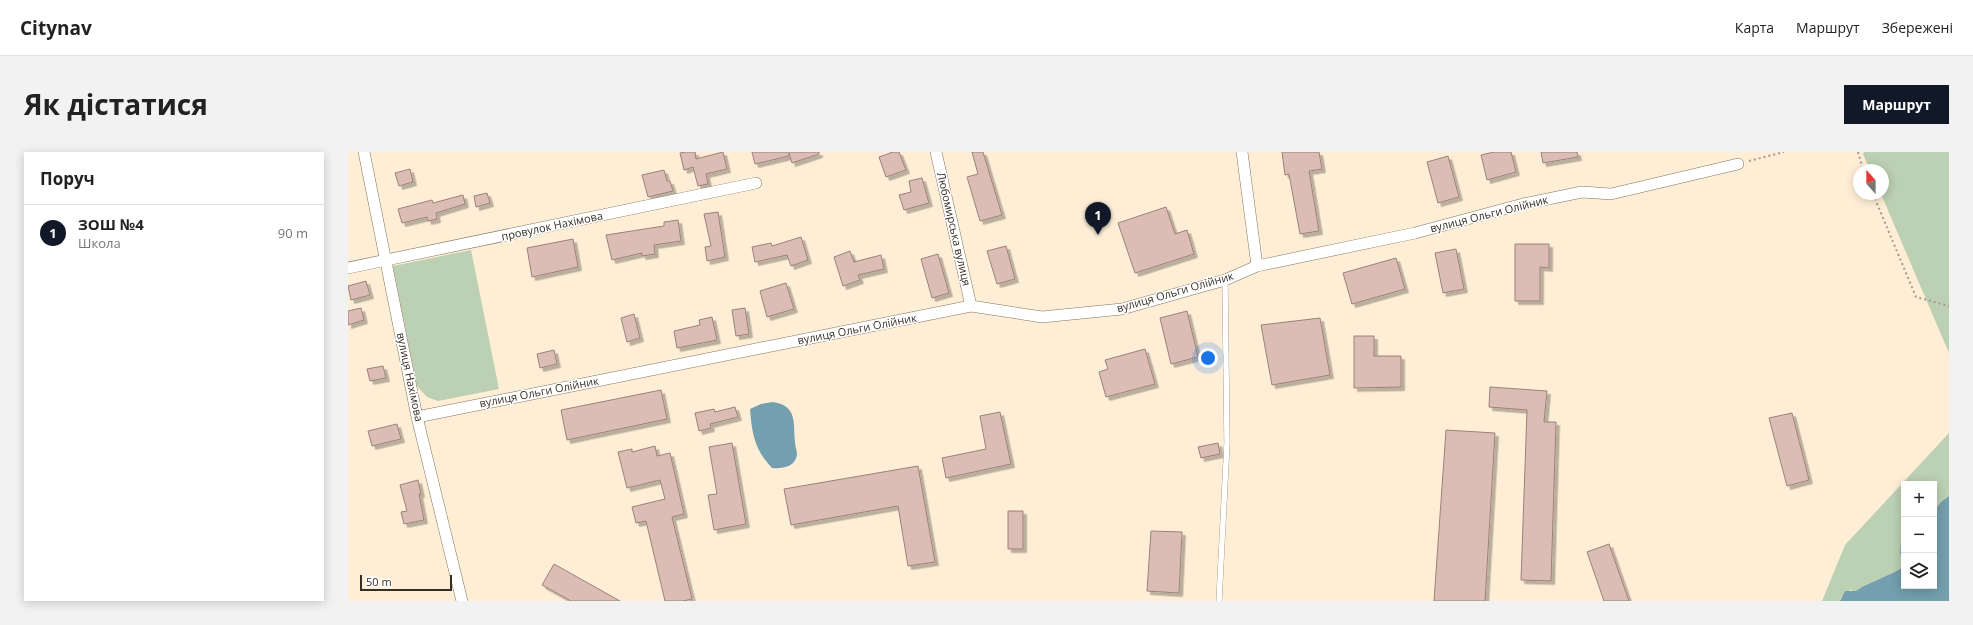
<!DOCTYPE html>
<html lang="uk">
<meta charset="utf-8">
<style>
body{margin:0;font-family:"Open Sans",sans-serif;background:#f2f2f2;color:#222}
.controls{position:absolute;right:12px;bottom:12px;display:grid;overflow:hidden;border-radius:0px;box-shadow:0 2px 10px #0003}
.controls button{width:36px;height:36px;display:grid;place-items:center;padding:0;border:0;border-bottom:1px solid #e0e0e0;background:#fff;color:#222;font:20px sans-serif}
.compass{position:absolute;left:1505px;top:12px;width:36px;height:36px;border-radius:50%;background:#fff;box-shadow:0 2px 10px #0003;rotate:339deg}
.scale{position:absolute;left:12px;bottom:10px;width:92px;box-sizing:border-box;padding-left:4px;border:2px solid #342e25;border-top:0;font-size:11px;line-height:14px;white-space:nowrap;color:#342e25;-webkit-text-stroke:3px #fff;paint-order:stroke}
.you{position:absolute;left:860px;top:206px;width:14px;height:14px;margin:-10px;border:3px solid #fff;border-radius:50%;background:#1a73e8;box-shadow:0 0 0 6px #1a73e833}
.badge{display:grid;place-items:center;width:26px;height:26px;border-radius:50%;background:#111827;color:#fff;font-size:13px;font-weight:700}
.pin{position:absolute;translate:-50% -33px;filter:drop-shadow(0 1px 2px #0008)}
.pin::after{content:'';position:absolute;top:21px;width:14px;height:12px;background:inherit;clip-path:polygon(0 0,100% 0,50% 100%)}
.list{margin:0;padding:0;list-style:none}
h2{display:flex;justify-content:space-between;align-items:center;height:52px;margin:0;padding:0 16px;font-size:17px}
h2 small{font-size:13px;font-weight:400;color:#767676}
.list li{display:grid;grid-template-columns:26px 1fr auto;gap:12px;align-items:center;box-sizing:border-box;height:56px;padding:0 16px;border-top:1px solid #e0e0e0}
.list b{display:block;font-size:15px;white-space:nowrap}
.list p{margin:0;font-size:13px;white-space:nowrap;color:#767676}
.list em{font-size:13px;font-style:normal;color:#767676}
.icon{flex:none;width:22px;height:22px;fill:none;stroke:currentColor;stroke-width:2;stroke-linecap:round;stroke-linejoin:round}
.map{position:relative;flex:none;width:1601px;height:449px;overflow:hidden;border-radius:0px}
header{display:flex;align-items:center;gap:24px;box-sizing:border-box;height:56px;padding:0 20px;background:#fff;border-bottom:1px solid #e0e0e0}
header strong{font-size:19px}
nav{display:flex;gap:22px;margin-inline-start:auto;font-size:14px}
.intro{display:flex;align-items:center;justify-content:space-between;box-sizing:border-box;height:96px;padding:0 24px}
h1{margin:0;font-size:28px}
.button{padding:10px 18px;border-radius:0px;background:#111827;color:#fff;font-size:14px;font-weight:700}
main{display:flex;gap:24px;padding:0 24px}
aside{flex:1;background:#fff;border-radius:0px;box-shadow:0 2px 10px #0003}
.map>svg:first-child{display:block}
.green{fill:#bcd0b3}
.water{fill:#739fae}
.building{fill:#dbbdb6;stroke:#9c807a;filter:url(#shadow)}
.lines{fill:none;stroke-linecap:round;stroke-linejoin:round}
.service-casing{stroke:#82745f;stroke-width:6}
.minor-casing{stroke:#82745f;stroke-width:12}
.path{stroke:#a69b89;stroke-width:2;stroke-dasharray:2 3;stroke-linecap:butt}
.service{stroke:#fff;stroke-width:5.5}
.minor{stroke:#fff;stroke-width:11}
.labels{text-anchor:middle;stroke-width:3;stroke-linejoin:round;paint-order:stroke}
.street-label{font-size:11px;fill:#342e25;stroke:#fff}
</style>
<header>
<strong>Citynav</strong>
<nav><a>Карта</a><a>Маршрут</a><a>Збережені</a></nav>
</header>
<div class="intro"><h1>Як дістатися</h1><a class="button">Маршрут</a></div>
<main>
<aside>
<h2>Поруч<small></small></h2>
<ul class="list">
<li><span class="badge">1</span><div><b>ЗОШ №4</b><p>Школа</p></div><em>90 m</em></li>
</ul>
</aside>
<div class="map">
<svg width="1601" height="449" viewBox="0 0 1601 449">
<defs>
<filter id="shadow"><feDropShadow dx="3.5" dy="3.5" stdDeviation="0" flood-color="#0004"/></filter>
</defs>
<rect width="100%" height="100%" fill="#feeed6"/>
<path class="green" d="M1516,0H1601V201L1533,42H1535V18H1522L1515,2Z
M123,98L151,237L90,249L79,245L69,234L45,114Z
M1601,281V344L1593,350L1586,359V332H1556V387L1553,389L1552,401L1555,415C1540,425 1522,428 1508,440L1502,438L1493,446L1492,449H1474L1497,393Z"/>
<path class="water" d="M425,250C450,254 445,271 447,290C447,294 449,299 449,303C447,315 434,317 424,316C407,298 404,283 402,257L413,252Z
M1601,344V449H1492L1497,439H1508C1522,429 1540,425 1555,415L1552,401L1553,389L1556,387V434H1586V359L1593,350Z"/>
<path class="building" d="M337,0H347L348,7L375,0L379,17L358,22L360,32L350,34L345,15L336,18L332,1Z
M404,0H471V2L444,11L441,1V4L407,12Z
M545,0H551L558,18L538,25L531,5Z
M624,0H635L654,63L632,69L619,25L630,22Z
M934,0H971L974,17L961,19L971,79L952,82L941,22L937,23Z
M1146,0H1163L1168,20L1139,28L1133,3Z
M1193,0H1229L1230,5L1195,11Z
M1100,4L1111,45L1090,51L1079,10Z
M62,17L65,30L51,34L47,21Z
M316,18L319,29H322L325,39L300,45L294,23Z
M574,26L581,51L556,58L551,43L563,40L561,29Z
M139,41L142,51L128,55L126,44Z
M115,43L117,52L88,61L89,67L80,69L79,65L54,71L50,57L84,48L85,51Z
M818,55L827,82L839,78L846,102L787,121L770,71Z
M370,60L377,105L359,109L357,95L363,94L356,62Z
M330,68L333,89L306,93L307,102L294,104V101L264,108L258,83L316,74V70Z
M453,85L460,108L443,114L439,103L407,110L404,95L423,91L424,94Z
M225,87L230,115L184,125L179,96Z
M1167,92H1201V116L1192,115V149H1167Z
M658,94L667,127L649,132L639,99Z
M1108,97L1116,137L1095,141L1087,101Z
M502,99L506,110L533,103L536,117L510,123L512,128L495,134L486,105Z
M590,102L601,141L584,146L573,107Z
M1048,106L1057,137L1004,152L995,121Z
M18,129L22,143L3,148L0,134Z
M438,131L446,157L419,165L412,139Z
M13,156L16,168L0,173V159Z
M397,156L401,182L388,184L384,158Z
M839,159L850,205L823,212L812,166Z
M286,162L292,186L279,190L273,166Z
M364,165L369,188L329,196L326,179L352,173L351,168Z
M972,166L982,223L924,233L913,173Z
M1006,184H1026V204H1053V235L1006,236Z
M797,197L807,232L758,245L751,220L760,217L757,208Z
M206,198L209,212L192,216L189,202Z
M35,214L38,226L22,229L19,217Z
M1142,235L1199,239L1196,270H1208L1203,429L1173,428L1179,258L1141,255Z
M313,238L319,267L219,288L213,258Z
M387,255L390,265L362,272L363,276L351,279L347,261L366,257L367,260Z
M652,260L663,312L598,326L594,306L638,297L632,264Z
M1444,261L1461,328L1439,334L1421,266Z
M49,272L53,287L24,294L20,279Z
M1098,278L1147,281L1137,449H1086Z
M384,291L398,372L366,378L360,343L369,342L361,295Z
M870,291L872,302L853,306L850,295Z
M307,294L309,304L322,301L336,362L324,365L344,447L335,449H317L298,369L288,371L284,355L317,347L312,328L279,336L270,300L284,297V300Z
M570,314L587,410L560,414L550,354L443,373L436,337Z
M70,328L73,342H71L76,368L56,372L53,360L59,359L52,333Z
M660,359H675V397H660Z
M803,379L834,380L831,441L799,439Z
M1261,392L1281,449H1256L1239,400Z
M206,412L272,449H223L194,433Z"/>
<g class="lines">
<g class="service-casing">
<path id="service" d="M871,449L879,291L877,128"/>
</g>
<g class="minor-casing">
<path id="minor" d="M16,0L69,265L114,449
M588,0L623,154
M894,0L909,114
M0,116L408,31
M69,265L623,154L694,165L774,157L877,128L909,114L1067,81L1175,52L1234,40L1263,42L1390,12"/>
</g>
<path class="path" d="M1510,0L1515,18
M1401,9L1436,0
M1525,42L1568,145L1601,154"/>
<use href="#service" class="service"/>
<use href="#minor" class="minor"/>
</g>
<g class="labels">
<g class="street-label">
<text transform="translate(1141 62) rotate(-14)" y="4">вулиця Ольги Олійник</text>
<text transform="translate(204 74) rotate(-12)" y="4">провулок Нахімова</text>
<text transform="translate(606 77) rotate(77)" y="4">Любомирська вулиця</text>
<text transform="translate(827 140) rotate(-16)" y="4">вулиця Ольги Олійник</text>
<text transform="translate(509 177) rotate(-11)" y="4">вулиця Ольги Олійник</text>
<text transform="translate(62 225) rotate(78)" y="4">вулиця Нахімова</text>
<text transform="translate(191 240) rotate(-11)" y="4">вулиця Ольги Олійник</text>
</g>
</g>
</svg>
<div class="controls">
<button>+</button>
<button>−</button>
<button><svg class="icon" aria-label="layers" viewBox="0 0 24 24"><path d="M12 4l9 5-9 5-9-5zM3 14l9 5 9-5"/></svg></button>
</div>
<svg class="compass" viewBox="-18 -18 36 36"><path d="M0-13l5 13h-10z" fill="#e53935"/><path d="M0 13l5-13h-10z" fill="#767676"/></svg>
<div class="scale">50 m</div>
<div class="you"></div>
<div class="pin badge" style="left:750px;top:83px">1</div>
</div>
</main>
